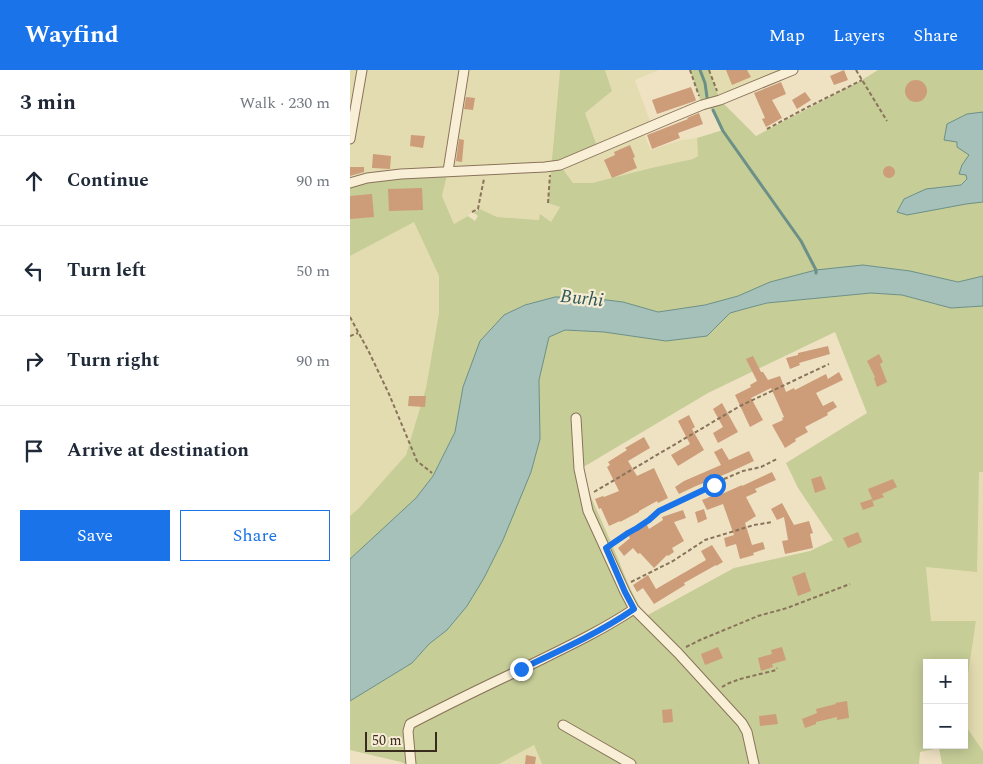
<!DOCTYPE html>
<meta charset="utf-8">
<style>
body{margin:0;font-family:Spectral,serif;background:#f6f6f7;color:#1f2937}
.controls{position:absolute;right:15px;bottom:15px;display:grid;overflow:hidden;border-radius:0px;box-shadow:0 2px 12px #0003}
.controls button{width:45px;height:45px;display:grid;place-items:center;padding:0;border:0;border-bottom:1px solid #e0e1e3;background:#fff;color:#1f2937;font:25px sans-serif}
.scale{position:absolute;left:15px;bottom:12px;width:72px;box-sizing:border-box;padding-left:5px;border:2px solid #392b1e;border-top:0;font-size:14px;line-height:18px;white-space:nowrap;color:#392b1e;-webkit-text-stroke:4px #f6ecd3;paint-order:stroke}
.stop{position:absolute;width:15px;height:15px;margin:-11px;border:4px solid #1a73e8;border-radius:50%;background:#fff}
.stop.end{background:#1a73e8;border-color:#fff;box-shadow:0 1px 5px #0008}
.list{margin:0;padding:0;list-style:none}
h2{display:flex;justify-content:space-between;align-items:center;height:65px;margin:0;padding:0 20px;font-size:21px}
h2 small{font-size:16px;font-weight:400;color:#747a83}
.list li{display:grid;grid-template-columns:32px 1fr auto;gap:15px;align-items:center;box-sizing:border-box;height:90px;padding:0 20px;border-top:1px solid #e0e1e3}
.list b{display:block;font-size:19px;white-space:nowrap}
.list em{font-size:16px;font-style:normal;color:#747a83}
.actions{display:flex;gap:10px;padding:15px 20px}
.actions a{flex:1;padding:11px 0;border:1px solid #1a73e8;border-radius:0px;text-align:center;font-size:18px;color:#1a73e8}
.actions .main{background:#1a73e8;color:#fff}
.icon{flex:none;width:28px;height:28px;fill:none;stroke:currentColor;stroke-width:2;stroke-linecap:round;stroke-linejoin:round}
.map{position:relative;flex:none;width:633px;height:694px;overflow:hidden}
header{display:flex;align-items:center;gap:30px;box-sizing:border-box;height:70px;padding:0 25px;background:#1a73e8;color:#fff}
header strong{font-size:24px}
nav{display:flex;gap:28px;margin-inline-start:auto;font-size:18px}
main{display:flex}
aside{flex:1;background:#fff}
.map>svg:first-child{display:block}
.farmland{fill:#e4dcb1}
.green{fill:#c6cd97;fill-rule:evenodd}
.water{fill:#a5c1b9;stroke:#6c9087}
.lines{fill:none;stroke-linecap:round;stroke-linejoin:round}
.stream{stroke:#6c9087;stroke-width:3}
.building{fill:#cd9c79}
.minor-casing{stroke:#89735a;stroke-width:11}
.path{stroke:#89735a;stroke-width:2;stroke-dasharray:4 2.5;stroke-linecap:butt}
.minor{stroke:#f9efd7;stroke-width:9}
.route{stroke:#1a73e8;stroke-width:6}
.labels{text-anchor:middle;stroke-width:4.5;stroke-linejoin:round;paint-order:stroke}
.water-label{font-size:19px;font-style:italic;fill:#2d5956;stroke:#f6ecd3}
</style>
<header>
<strong>Wayfind</strong>
<nav><a>Map</a><a>Layers</a><a>Share</a></nav>
</header>
<main>
<aside>
<h2>3 min<small>Walk · 230 m</small></h2>
<ul class="list">
<li><svg class="icon" aria-label="ahead" viewBox="0 0 24 24"><path d="M12 20V5M6 11l6-6 6 6"/></svg><div><b>Continue</b></div><em>90 m</em></li>
<li><svg class="icon" aria-label="left" viewBox="0 0 24 24"><path d="M17 20v-9H6M10 6l-5 5 5 5"/></svg><div><b>Turn left</b></div><em>50 m</em></li>
<li><svg class="icon" aria-label="right" viewBox="0 0 24 24"><path d="M7 20v-9h11M14 6l5 5-5 5"/></svg><div><b>Turn right</b></div><em>90 m</em></li>
<li><svg class="icon" aria-label="arrive" viewBox="0 0 24 24"><path d="M6 21V4h12l-3 4 3 4H6"/></svg><div><b>Arrive at destination</b></div></li>
</ul>
<div class="actions"><a class="main">Save</a><a>Share</a></div>
</aside>
<div class="map">
<svg width="633" height="694" viewBox="0 0 633 694">
<rect width="100%" height="100%" fill="#efe2c3"/>
<path class="farmland" d="M0,0H210L201,97L210,137L201,152L190,145V150L147,147L130,139L124,143L122,142L118,146L104,154L92,126L98,102L0,113Z
M255,0H309L285,10L302,56L292,60L301,80L331,70L347,68L348,86L343,89L301,98L242,113H223L210,95L235,43L262,21Z
M359,0H443L370,30Z
M64,151L89,206V243L76,318L56,386L9,438L0,446V186Z
M629,402H633V681L615,655L614,652V632L626,551H580L576,496L626,501Z
M184,675L192,694H149L158,688Z"/>
<path class="green" d="M210,0H255L262,21L235,43L248,79L210,95L223,113H242L301,98L343,89L348,86L347,68L373,60L363,40L352,35L340,0H359L370,30L406,66L512,10L528,0H633V206L608,212L560,201L513,195L355,235L308,242L273,232L205,227L174,235L154,245L113,317L105,362L83,406L66,428L0,489V446L9,438L56,385L76,318L89,243V206L64,152L0,186V113L98,101L92,126L104,154L118,146L125,151L128,146L124,143L130,139L147,147L189,150L190,144L201,152L210,137L198,133Z
M522,223L552,225L601,238L633,236V402H629L627,502L576,497L581,551H626L614,632V593H577V675H614V652L615,655L633,681V694H592L589,678L570,682L569,694H192L184,675L149,694H55L51,692L0,680V631L62,593L79,574L97,560L181,402L190,369L189,310L199,267L215,260L254,262L316,271L357,266L380,243L398,238L417,233ZM485,262L517,343L436,393L448,418L483,470L460,481L384,498L296,546C281,525 273,500 263,477C252,451 239,425 230,399L358,323Z"/>
<path class="water" d="M633,42V132L616,134L557,145L547,142L554,129L576,119L611,115L617,109L616,105L609,104L612,95L619,85L607,77V72L594,70L597,54L617,44Z
M513,195L560,201L608,212L633,206V236L601,238L552,225L521,223L417,233L398,238L380,243L357,266L316,271L254,262L215,260L199,267L189,310L190,369L181,402L153,470L134,508L117,536L97,560L79,574L62,593L0,631V489L66,428L83,406L105,362L113,317L130,271L154,245L175,235L205,227H232L273,232L308,242L355,235L388,226L420,212L466,200Z"/>
<g class="lines">
<path class="stream" d="M350,0L355,13L357,27
M363,40L373,61L451,171L466,200V203"/>
</g>
<path class="building" d="M376,0H397L401,7L382,15Z
M494,0L498,10L484,15L480,6Z
M555 21a11 11 0 1 1 22 0a11 11 0 1 1-22 0Z
M431,12L436,24L422,30L432,48L416,57L412,49L415,48L404,23Z
M341,17L346,30L345,31L307,44L302,30Z
M455,22L461,30L447,39L442,30Z
M116,27L125,28L123,40L114,39Z
M349,43L353,54L328,63L330,68L302,79L297,65L338,49L337,48Z
M61,65L75,66L73,78L60,76Z
M109,69L114,70L112,92L106,91Z
M280,75L285,87L283,88L287,98L262,108L254,90L265,85L264,82Z
M23,84L41,86L40,99L22,98Z
M533 102a6 6 0 1 1 12 0a6 6 0 1 1-12 0Z
M0,97H14V102L0,106Z
M72,118L73,140L39,141L38,119Z
M22,124L24,147L0,149V126Z
M478,276L480,284L449,293L450,295L440,299L436,288L448,285V283Z
M529,284L533,292L530,294L537,312L527,317L524,308L525,307L517,291Z
M403,286L411,302H413L418,310L430,306L436,322L444,318L445,320L476,304L478,309L489,302L493,310L466,323L473,336L483,331L487,337L477,343L478,345L455,357L458,362L445,369L446,371L435,378L422,355L433,350L432,348L434,347L421,318L401,328L413,350L400,357L385,325L401,317L400,315L407,311L396,289Z
M59,326H76L75,337L58,336Z
M372,333L388,362L368,373L363,363L373,357L363,339Z
M339,345L345,357L342,359L354,380L328,396L321,385L340,374L328,351Z
M294,367L300,378L278,391L287,406L304,398L318,428L308,433L307,431L289,441V442L270,452V451L259,456L251,438L249,439L245,429L253,426L254,427L269,421L257,397L260,395L258,392L277,380L275,378Z
M372,378L379,390L399,381L404,391L378,403L346,416L329,424L325,417L334,411L371,395L364,382Z
M422,402L426,410L405,419L407,422L396,427L406,446L395,453L402,475L413,472L415,479L403,483L404,485L390,489L386,474L376,477L374,468L384,465L373,434L357,440L352,430L372,422V424L392,415V416Z
M471,406L476,419L465,423L461,409Z
M543,409L547,417L532,424L534,427L523,431L518,419Z
M522,429L524,436L513,440L510,433Z
M432,433L444,455L459,451L463,463L460,464L463,478L435,484L432,471L438,470L434,447L427,450L421,439Z
M354,439L357,449L348,453L345,442Z
M333,440L336,448L324,452L334,471L322,478L324,482L318,486L317,485L304,498L290,483L288,484L283,478L274,486L268,478L280,468L275,461L296,453L299,459L313,450L312,447Z
M508,462L512,472L498,478L493,468Z
M362,475L373,492L366,496V495L334,513L335,515L304,534L293,518L287,522L283,515L298,505L306,519L356,490L351,481Z
M455,502L461,521L448,526L442,507Z
M368,577L373,588L355,595L351,584Z
M432,577L436,590L422,594L423,597L411,601L408,588L422,584L421,580Z
M497,631L499,648L487,650V647L466,652V654L455,658L452,649L467,643L466,639L486,634L485,633Z
M322,639L323,652L313,653L312,640Z
M426,644L428,654L410,656L409,646Z
M176,685L186,687L185,694H175Z"/>
<g class="lines">
<g class="minor-casing">
<path id="minor" d="M0,69L12,0
M98,101L114,0
M0,113L17,108L51,104L195,97L210,95L316,50L352,35L370,30L443,0
M226,348L229,399L238,441L275,522L284,539L328,583L392,653L397,662L404,694
M213,655L281,694
M61,694L58,661L60,654C97,635 133,617 170,600C208,581 248,563 284,539"/>
</g>
<path class="path" d="M340,0L349,26
M359,0L367,21
M506,0L537,51
M417,59L456,38L512,10
M198,133L200,105
M122,142L128,139L130,128L134,109
M0,247L19,282L39,324L67,391L82,403
M0,266L8,263
M244,422L390,336L479,294
M262,474L278,463L287,458L299,450L309,441L374,409L393,401L411,397L427,389
M281,512L323,491L355,470L404,455L423,452
M336,577L350,570L408,546L437,538L500,514
M372,617C386,608 409,605 426,600L427,598"/>
<use href="#minor" class="minor"/>
</g>
<g class="lines">
<path class="route" d="M171,599C209,581 249,563 284,539L275,522L256,478L278,463L287,458L299,450L309,441L364,415"/>
</g>
<g class="labels">
<g class="water-label">
<text transform="translate(232 227) rotate(6)" y="7">Burhi</text>
</g>
</g>
</svg>
<div class="controls">
<button>+</button>
<button>−</button>
</div>
<div class="scale">50 m</div>
<div class="stop" style="left:364px;top:415px"></div>
<div class="stop end" style="left:171px;top:599px"></div>
</div>
</main>
